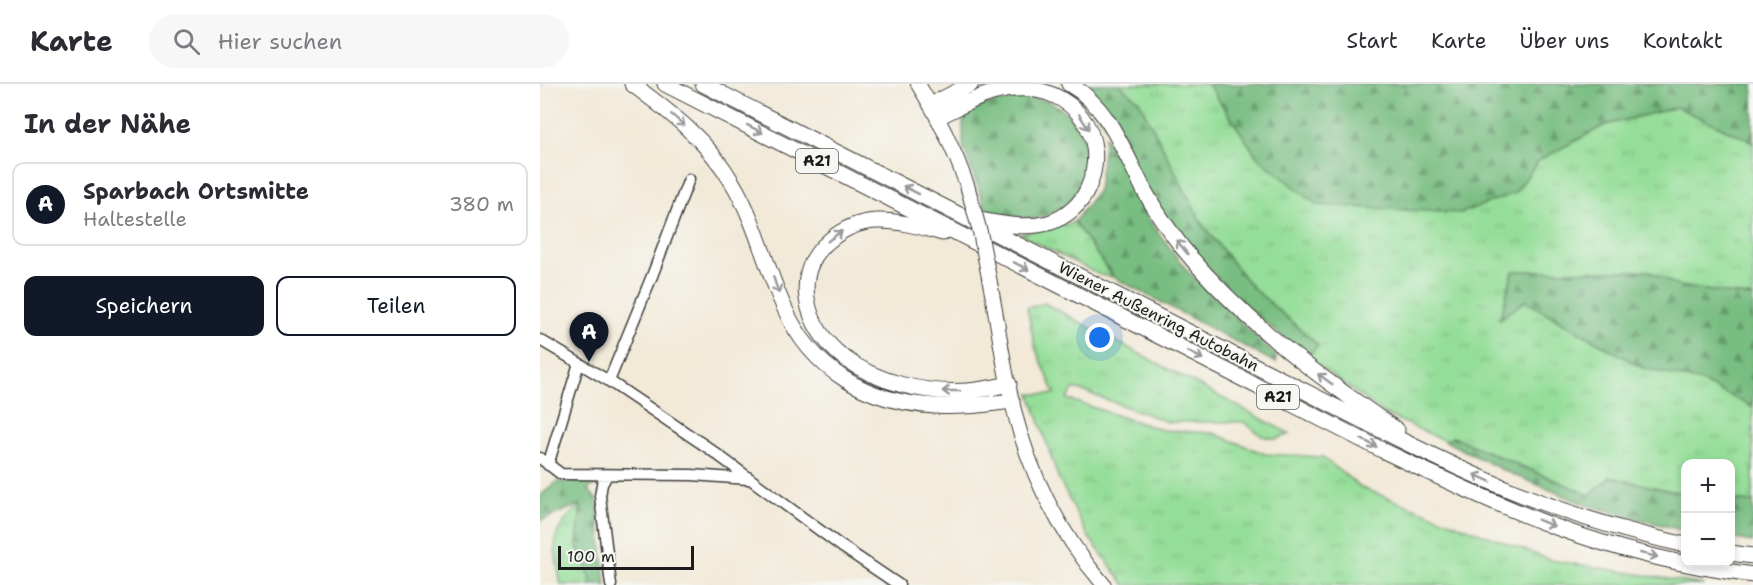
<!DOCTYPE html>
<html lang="de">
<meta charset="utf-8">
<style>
body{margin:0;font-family:"Shantell Sans",sans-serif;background:#f7f7f7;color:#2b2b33}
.controls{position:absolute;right:18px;bottom:18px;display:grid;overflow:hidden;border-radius:12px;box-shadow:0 3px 9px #0003}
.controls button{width:54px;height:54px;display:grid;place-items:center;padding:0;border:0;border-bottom:2px solid #e1e1e2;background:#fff;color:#2b2b33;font:30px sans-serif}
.scale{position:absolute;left:18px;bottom:15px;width:136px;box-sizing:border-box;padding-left:6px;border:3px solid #1c1c1c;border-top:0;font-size:16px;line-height:21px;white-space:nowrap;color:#1c1c1c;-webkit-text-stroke:4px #f6f6f2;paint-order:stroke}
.you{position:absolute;left:560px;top:254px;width:21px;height:21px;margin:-15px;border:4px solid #fff;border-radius:50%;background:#1a73e8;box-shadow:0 0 0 9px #1a73e833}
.badge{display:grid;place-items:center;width:39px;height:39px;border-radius:50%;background:#111827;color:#fff;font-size:20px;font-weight:700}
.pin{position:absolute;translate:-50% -50px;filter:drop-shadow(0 2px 3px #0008)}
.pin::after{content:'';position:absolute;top:32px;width:21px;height:18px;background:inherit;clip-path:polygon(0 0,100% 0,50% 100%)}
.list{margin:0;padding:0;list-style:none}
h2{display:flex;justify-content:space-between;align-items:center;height:78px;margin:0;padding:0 24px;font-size:26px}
h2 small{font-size:20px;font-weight:400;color:#7c7c81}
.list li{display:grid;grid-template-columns:39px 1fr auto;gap:18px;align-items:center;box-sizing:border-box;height:84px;margin:0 12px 12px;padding:0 12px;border:2px solid #e1e1e2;border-radius:12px}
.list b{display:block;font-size:22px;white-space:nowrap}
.list p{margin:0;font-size:20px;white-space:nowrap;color:#7c7c81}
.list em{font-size:20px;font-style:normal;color:#7c7c81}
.actions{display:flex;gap:12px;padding:18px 24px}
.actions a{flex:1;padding:14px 0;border:2px solid #111827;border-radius:12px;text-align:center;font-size:21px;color:#111827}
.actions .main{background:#111827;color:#fff}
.icon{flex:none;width:33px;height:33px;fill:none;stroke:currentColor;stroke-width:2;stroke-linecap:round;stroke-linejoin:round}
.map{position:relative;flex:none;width:1213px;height:501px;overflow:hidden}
header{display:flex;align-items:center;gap:36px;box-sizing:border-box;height:84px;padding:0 30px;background:#fff;border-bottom:2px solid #e1e1e2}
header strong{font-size:28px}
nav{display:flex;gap:33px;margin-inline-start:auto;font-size:21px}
.search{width:420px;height:54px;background:#f7f7f7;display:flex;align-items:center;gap:15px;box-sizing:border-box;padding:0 21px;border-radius:33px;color:#7c7c81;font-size:22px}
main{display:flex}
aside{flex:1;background:#fff}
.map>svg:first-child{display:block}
.grass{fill:url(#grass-tufts);stroke:#587d5a;stroke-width:1.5}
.forest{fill:url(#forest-firs);stroke:#4a6c4e;stroke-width:1.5}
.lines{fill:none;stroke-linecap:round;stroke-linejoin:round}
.stream{stroke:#52b6d1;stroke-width:3}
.minor-casing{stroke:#3c3b38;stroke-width:13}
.major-casing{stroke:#3c3b38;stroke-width:16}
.highway-casing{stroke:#3c3b38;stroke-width:17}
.minor{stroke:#fff;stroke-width:10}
.major{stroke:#fff;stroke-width:14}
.highway{stroke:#fff;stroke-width:15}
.major-bridge-casing{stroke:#3c3b38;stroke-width:16;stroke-linecap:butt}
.major-bridge{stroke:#fff;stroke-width:14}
.oneway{stroke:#999}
.labels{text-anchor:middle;stroke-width:4.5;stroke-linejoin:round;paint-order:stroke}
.shield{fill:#f6f6f2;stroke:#5d5d5c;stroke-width:1.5}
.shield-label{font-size:15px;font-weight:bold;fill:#1c1c1c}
.street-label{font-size:16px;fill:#1c1c1c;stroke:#f6f6f2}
</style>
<header>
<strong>Karte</strong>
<div class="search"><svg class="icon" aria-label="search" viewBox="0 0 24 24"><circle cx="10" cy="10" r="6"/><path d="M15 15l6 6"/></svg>Hier suchen</div>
<nav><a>Start</a><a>Karte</a><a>Über uns</a><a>Kontakt</a></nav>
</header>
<main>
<aside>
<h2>In der Nähe<small></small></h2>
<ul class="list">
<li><span class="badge">A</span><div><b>Sparbach Ortsmitte</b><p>Haltestelle</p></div><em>380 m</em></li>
</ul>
<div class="actions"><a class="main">Speichern</a><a>Teilen</a></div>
</aside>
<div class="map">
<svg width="1213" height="501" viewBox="0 0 1213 501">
<defs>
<pattern id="grass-tufts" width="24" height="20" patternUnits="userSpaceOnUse" patternTransform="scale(1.5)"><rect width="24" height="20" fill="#95de99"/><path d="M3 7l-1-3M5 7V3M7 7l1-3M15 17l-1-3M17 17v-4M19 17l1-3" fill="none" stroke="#80be83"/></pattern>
<pattern id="forest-firs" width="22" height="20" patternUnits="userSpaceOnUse" patternTransform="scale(1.5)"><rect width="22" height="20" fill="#78bd81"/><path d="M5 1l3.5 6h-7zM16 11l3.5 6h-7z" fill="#629969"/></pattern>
</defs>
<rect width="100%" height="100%" fill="#f6f6f2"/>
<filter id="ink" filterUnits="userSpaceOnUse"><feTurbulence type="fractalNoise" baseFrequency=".0167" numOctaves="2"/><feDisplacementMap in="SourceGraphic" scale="12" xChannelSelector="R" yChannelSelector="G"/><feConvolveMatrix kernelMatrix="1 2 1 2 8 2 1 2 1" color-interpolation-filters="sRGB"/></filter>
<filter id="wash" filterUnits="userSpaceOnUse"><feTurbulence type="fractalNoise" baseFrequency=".008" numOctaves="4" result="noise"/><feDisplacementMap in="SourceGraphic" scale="24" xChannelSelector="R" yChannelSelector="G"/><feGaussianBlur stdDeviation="1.35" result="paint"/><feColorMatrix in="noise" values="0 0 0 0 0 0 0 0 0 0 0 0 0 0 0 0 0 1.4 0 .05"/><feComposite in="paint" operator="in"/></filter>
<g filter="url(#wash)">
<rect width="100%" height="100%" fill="#f2e9d7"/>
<path class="grass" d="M579,0H668L718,74L975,109L999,76L1065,41L1137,23L1213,58V213L1138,202L1109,187H973L960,234L985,217L1103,284L1162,298L1213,323V418L1191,416L1190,380H1146L1145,410L1070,393L1050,411L913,353L905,357L845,330L767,273L778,261L712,203L662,140L599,17Z
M534,138L573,193L560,191L479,150Z
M504,219L750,350L736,355L722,352L704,338H628L534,304L527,315L622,346L673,349L725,370L782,373L822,404L1011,476L1165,501H585L548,452L518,393L490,310H515L495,263L487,224Z
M41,420L37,462L50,492L51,501H21C14,459 7,451 41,420Z"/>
<path class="forest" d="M538,0H579L599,17L662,140L712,203L778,261L767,273L693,212L628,137Z
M668,0H1213V58L1137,23L1065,41L999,76L975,109L921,129L777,121L718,74Z
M478,13C488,15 505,14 514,20C550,41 559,88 528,118C519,126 507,133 495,134C477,136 462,132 446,126L423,62V38L434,24Z
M565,52L611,139L649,189L736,272V279L573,193L534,138L558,106Z
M973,187H1109L1138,202L1213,213V323L1162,298L1103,284L985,217L960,235Z
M913,353L1050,411L1070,393L1145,410V447L1046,421L965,387L905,357Z
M53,396L55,401L48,405L57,416L66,501H51L50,492L37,462L41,420L0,437V412L17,398Z
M1190,416L1213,418V458L1191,454Z"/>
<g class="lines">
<path class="stream" d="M0,1V0"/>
</g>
</g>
<g filter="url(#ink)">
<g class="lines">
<g class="minor-casing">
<path id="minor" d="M0,256L69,297L167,363L301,462L359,501
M69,297L112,192L149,95
M0,374L21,390L152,391L208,395
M8,381L39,279
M67,391L62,400L60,412L71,501"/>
</g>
<g class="major-casing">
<path id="major" d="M378,0C398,32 414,65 427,101
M451,204C460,252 466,301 480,348C497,404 526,457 564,501"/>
</g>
<g class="highway-casing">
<path id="highway" d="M92,0C130,28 168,57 192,98C216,137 225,182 244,223C272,287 327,318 395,322C421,324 446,320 472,317
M125,0L842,366C898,393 955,420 1013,442C1077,466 1146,482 1213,491
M163,0L829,340C869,360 908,380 949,397C1012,425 1078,446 1146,461
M529,0C569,22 584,68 604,106C615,126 628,145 642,163C702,237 779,293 857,346
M391,21L431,0
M398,33C422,22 448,6 475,5C532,1 571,51 548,104C541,121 525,134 508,139C485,145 462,140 440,136
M403,149C381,143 358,136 336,137C318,138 303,145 290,156C249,189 266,245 303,273C337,299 386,310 428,307C442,306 455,303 469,300
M1190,469L1213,472"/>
</g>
<use href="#minor" class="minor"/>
<use href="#major" class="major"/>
<use href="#highway" class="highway"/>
<g class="major-bridge-casing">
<path id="major-bridge" d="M427,101L440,148L451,204"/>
</g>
<use href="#major-bridge" class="major-bridge"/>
</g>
<defs><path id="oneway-shaft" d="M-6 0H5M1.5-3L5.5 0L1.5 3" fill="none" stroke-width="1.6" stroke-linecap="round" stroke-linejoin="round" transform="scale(1.5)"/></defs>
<g class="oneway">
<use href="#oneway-shaft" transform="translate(138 36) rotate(41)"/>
<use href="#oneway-shaft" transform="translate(544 38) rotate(58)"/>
<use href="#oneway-shaft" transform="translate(215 45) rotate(27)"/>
<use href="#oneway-shaft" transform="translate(371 106) rotate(-153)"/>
<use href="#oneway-shaft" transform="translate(295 152) rotate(-36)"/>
<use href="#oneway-shaft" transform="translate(642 163) rotate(-129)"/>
<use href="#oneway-shaft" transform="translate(481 182) rotate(27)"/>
<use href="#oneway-shaft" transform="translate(236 201) rotate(71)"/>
<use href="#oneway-shaft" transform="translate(655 271) rotate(27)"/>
<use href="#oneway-shaft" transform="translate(785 295) rotate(-144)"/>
<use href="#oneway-shaft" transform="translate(411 307) rotate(-180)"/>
<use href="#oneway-shaft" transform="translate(829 359) rotate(27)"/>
<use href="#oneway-shaft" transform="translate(942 394) rotate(-156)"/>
<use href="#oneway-shaft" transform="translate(1006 439) rotate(22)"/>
<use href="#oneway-shaft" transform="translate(1109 471) rotate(13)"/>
</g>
</g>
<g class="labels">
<g class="shield">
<rect x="256" y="65" width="42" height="24" rx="4.5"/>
<rect x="717" y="301" width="42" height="24" rx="4.5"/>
</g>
<g class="shield-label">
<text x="277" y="82">A21</text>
<text x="738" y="318">A21</text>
</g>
<g class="street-label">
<text transform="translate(619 232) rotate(27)" y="6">Wiener Außenring Autobahn</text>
</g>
</g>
</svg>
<div class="controls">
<button>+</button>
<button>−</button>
</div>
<div class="scale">100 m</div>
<div class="you"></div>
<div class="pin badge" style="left:49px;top:278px">A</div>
</div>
</main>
